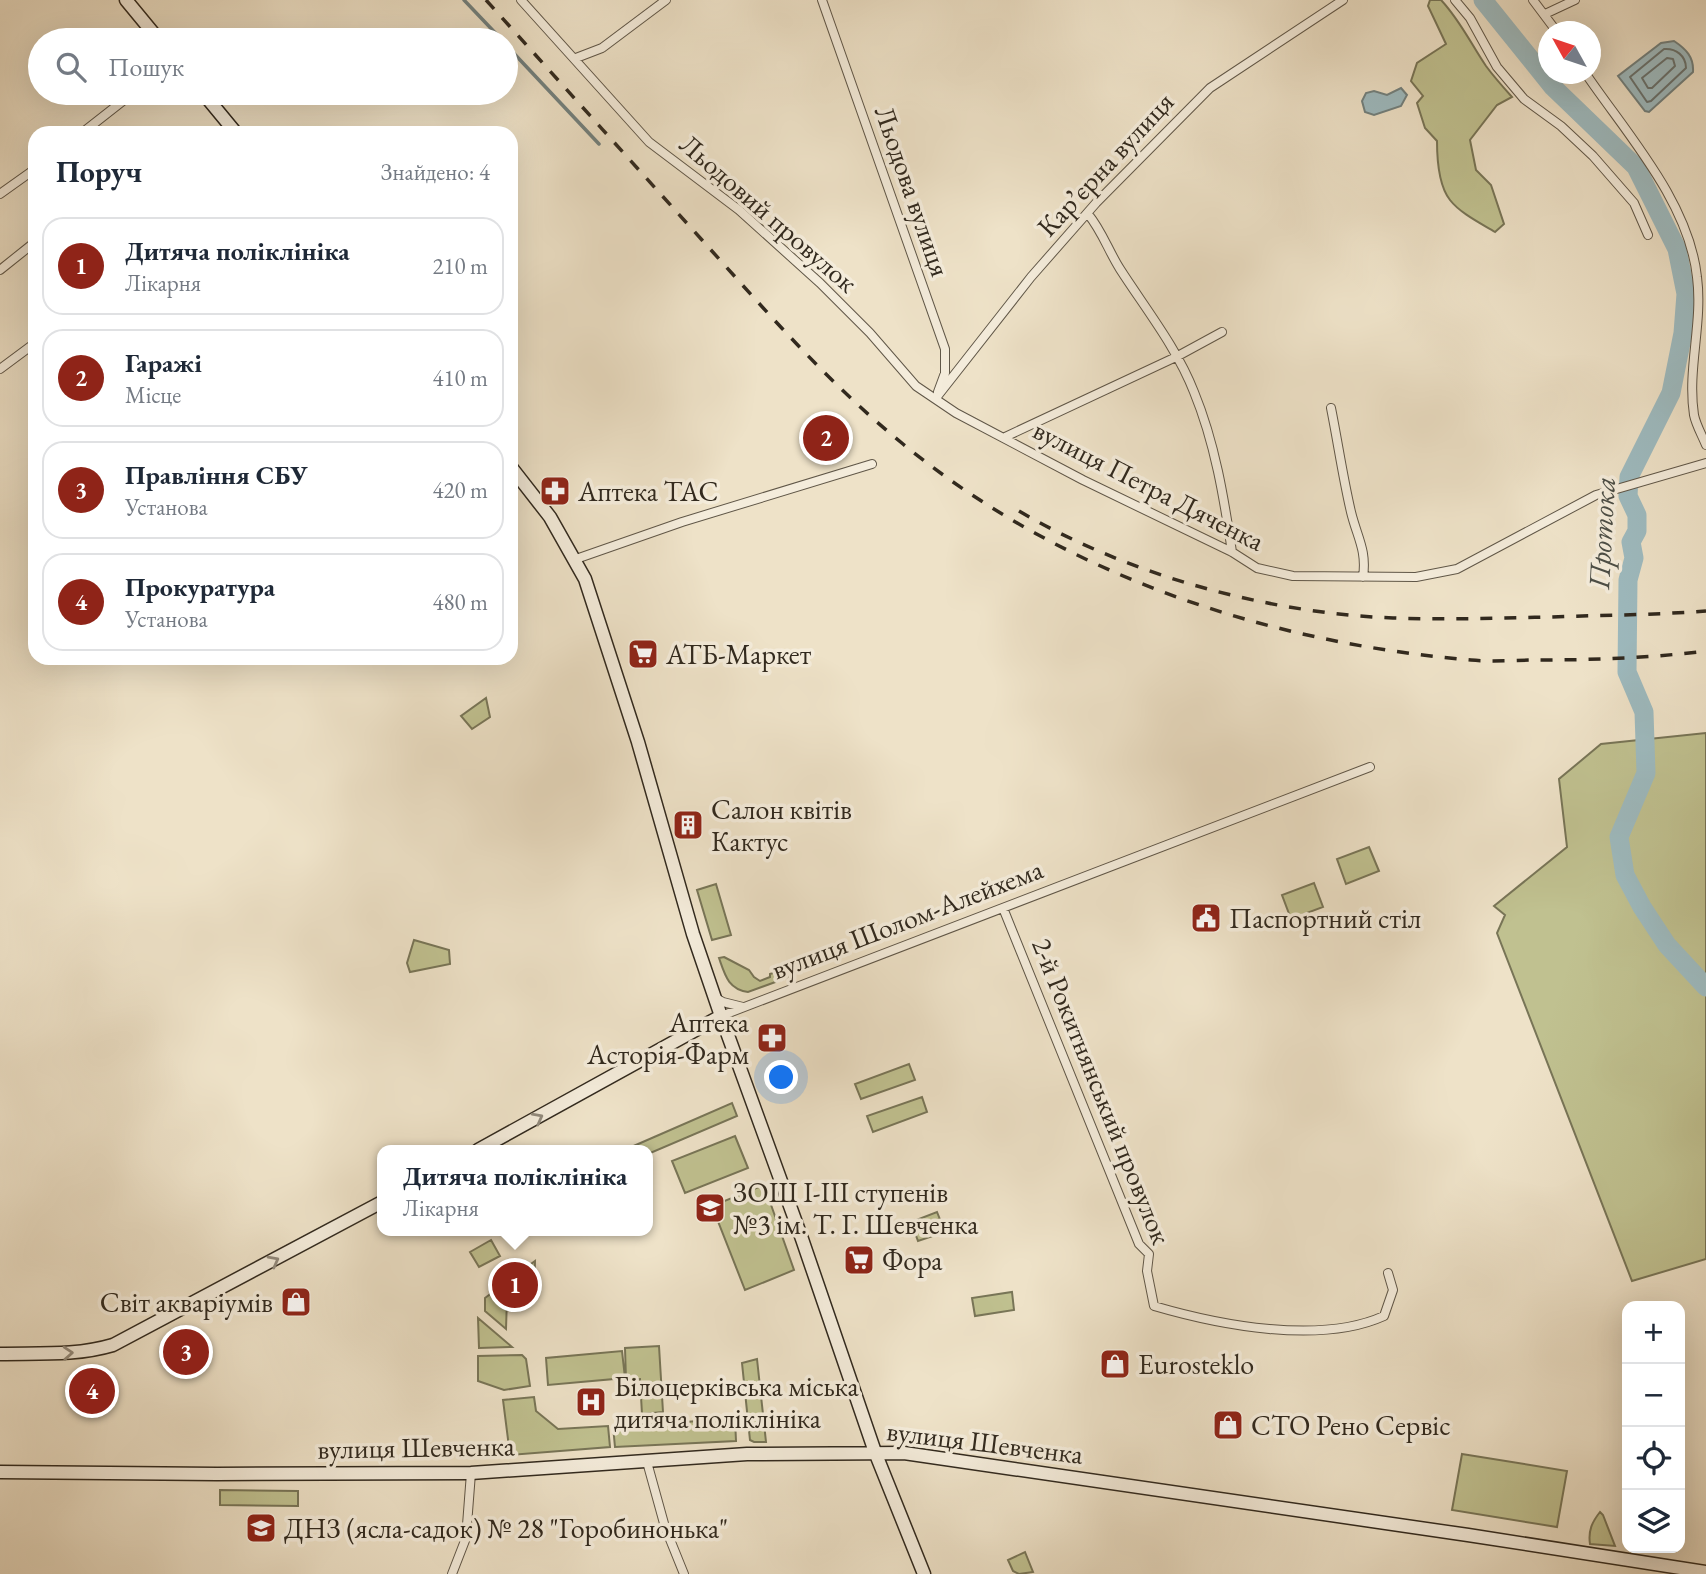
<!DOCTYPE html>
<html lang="uk">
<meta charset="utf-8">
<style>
body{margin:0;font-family:"EB Garamond",serif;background:#f6f6f7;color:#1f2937}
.controls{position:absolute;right:21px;bottom:21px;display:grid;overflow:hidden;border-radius:14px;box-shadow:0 7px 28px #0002}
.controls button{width:63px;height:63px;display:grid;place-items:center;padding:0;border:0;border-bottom:2px solid #e0e1e3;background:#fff;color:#1f2937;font:35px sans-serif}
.compass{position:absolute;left:1538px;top:21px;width:63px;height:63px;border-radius:50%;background:#fff;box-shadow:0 7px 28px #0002;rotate:310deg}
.you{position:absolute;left:782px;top:1078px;width:24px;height:24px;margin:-18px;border:5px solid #fff;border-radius:50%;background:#1a73e8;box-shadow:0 0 0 10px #1a73e833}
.badge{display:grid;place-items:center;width:46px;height:46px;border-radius:50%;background:#8f2418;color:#fff;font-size:23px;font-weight:700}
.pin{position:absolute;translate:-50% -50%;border:4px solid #fff;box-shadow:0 2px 7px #0006}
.popup{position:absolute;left:377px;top:1145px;width:276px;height:91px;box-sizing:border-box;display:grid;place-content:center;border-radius:14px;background:#fff;filter:drop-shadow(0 2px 5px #0005);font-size:23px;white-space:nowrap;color:#747a83}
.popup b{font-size:26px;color:#1f2937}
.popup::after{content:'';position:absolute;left:50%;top:100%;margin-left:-14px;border:14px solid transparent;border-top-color:#fff}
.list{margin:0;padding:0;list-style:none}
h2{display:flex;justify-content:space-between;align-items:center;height:91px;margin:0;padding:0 28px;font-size:30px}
h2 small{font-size:23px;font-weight:400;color:#747a83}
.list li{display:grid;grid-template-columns:46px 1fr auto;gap:21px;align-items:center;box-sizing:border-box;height:98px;margin:0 14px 14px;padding:0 14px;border:2px solid #e0e1e3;border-radius:21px}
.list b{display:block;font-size:26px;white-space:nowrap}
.list p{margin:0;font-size:23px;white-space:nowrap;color:#747a83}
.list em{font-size:23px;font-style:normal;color:#747a83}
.icon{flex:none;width:38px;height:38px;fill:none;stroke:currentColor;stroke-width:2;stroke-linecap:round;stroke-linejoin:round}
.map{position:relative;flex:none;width:1706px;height:1574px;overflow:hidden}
.search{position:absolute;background:#fff;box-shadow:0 7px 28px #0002;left:28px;top:28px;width:490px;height:77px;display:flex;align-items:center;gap:18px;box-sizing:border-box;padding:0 24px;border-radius:38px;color:#747a83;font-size:26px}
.panel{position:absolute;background:#fff;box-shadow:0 7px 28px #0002;left:28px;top:126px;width:490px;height:539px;border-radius:21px}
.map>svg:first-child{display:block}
.green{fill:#c0c190;stroke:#787557;stroke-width:2}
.water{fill:#9ebbc0;stroke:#72817f;stroke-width:2}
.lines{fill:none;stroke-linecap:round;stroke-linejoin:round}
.shore{stroke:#68726f;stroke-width:2}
.stream{stroke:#72817f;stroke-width:3.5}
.river{stroke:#9ebbc0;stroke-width:19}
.street-casing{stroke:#605748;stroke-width:10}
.secondary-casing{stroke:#31291e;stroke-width:15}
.street{stroke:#f4ecdb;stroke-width:8}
.secondary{stroke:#f4ecdb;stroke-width:12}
.rail{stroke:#31291e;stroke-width:3.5;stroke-dasharray:12 12;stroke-linecap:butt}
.oneway{stroke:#928a7c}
.labels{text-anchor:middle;stroke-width:7;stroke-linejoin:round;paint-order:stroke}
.street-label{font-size:28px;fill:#31291e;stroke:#f4ecdb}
.poi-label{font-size:28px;fill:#31291e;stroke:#f4ecdb;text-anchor:start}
.water-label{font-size:30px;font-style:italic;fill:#4c4e46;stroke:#f4ecdb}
</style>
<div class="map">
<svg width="1706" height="1574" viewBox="0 0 1706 1574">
<rect width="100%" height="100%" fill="#eee2c8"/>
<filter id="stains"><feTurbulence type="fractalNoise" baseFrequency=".00286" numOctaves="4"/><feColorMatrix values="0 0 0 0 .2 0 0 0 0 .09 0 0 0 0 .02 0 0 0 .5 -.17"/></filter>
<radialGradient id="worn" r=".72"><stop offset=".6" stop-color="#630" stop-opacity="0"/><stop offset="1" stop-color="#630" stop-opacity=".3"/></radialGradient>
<path class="green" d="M1430,0H1441C1460,20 1471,44 1486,66C1494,77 1503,87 1512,97L1497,105L1470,140L1476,170L1491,185L1504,224L1495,232C1480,223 1460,213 1450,200C1439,186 1437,158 1437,141L1425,128L1417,103L1423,96L1411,81L1417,63L1446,44L1428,6Z
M486,698L490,717L472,729L461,716Z
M1706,733V1259L1632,1281L1497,933L1505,915L1494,906L1567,847L1559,779L1601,744Z
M1369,847L1379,871L1346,884L1337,859Z
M1314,883L1323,907L1291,919L1282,895Z
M716,884L731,935L712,940L697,890Z
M414,940L449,950L450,964L410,972L407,963Z
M724,957L749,970L754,977L760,981L770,977V974L782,970L792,976L748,992C728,989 725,975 719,958Z
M909,1064L915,1080L861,1099L855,1084Z
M922,1097L927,1112L873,1132L867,1116Z
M732,1103L737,1116L648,1154V1150H629V1148Z
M735,1136L748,1168L685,1193L672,1161Z
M764,1185L794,1270L745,1290L712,1206Z
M937,1212L945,1232L918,1241L911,1222Z
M491,1240L500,1256L479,1267L470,1252Z
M535,1261L534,1299L507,1298L506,1329L485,1311V1298Z
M1012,1292L1014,1310L975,1316L972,1298Z
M478,1318L512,1347L479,1348Z
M659,1346L663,1412L642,1414L640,1379L626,1380L625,1348Z
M622,1351L625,1378L548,1385L546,1358Z
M522,1355L526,1359L530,1386L504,1390L478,1381V1356Z
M757,1359L766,1442H754L750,1440L742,1363Z
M534,1397L536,1411L558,1429L608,1426L610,1447L510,1455L503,1400Z
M735,1419L736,1441L615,1447L613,1426Z
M1462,1454L1567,1471L1557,1527L1452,1510Z
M220,1490L298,1491V1506L220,1505Z
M1600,1512L1603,1515L1615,1546L1590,1544C1588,1531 1592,1522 1600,1512Z
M1025,1552L1033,1572L1019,1574L1013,1571L1008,1560Z"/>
<path class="water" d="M1674,41C1686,49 1694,57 1693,72L1649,112L1645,111L1618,76L1661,43Z
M1401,88L1407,95L1401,106L1374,115L1365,112L1362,101L1366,93L1374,91L1387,95Z"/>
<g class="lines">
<path class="shore" d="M1664,49C1676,48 1686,56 1686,68L1651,101L1647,102L1630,77Z
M1667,58L1673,59L1675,66L1652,88H1648L1642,78Z"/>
<path class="stream" d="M464,0L502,40
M506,45L599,144"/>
<path class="river" d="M1483,0L1553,87L1636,167L1677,249L1686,294L1683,333L1671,393L1629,477L1628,496L1637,515V531L1631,542L1634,558L1628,580L1627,672L1644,712L1646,773L1619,837L1625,875L1642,907L1667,945L1706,987"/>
<g class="street-casing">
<path id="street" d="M521,0L649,142L739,210L820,283L870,333L916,386L956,413L1083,480L1232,552L1257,568L1293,576L1416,577L1457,569L1596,495L1706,463
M822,0L945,349V373L938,392
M1455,0L1470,18L1497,67L1524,99L1561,126L1593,156L1634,203L1648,235
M1533,0L1557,32
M1545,14L1575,0
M576,58L602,48L666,0
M1586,74C1626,133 1689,202 1697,277C1703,323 1687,369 1694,415C1696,425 1702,435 1706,445
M82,133L133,93
M0,194L35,169
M1088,214C1102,231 1108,250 1120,269C1145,308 1177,348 1194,392C1215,443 1224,498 1232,552
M0,270L35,242
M0,369L35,343
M936,398L1031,277L1096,203L1210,88L1343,0
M1331,408C1338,443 1343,478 1351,512C1357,537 1367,550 1363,577
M1005,437L1176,357L1222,332
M576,559L682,522L872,464
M1003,908L1139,1244L1149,1254L1147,1271L1154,1306C1219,1325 1320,1345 1384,1316L1393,1290L1388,1273
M716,998L723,1002L743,1007
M721,1016L1370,767
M647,1462L665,1527L684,1574
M452,1574L466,1538L471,1473"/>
</g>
<g class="secondary-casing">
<path id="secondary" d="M126,0L159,40
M203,93L236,133
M511,467L550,517L585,579L638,742L693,934L721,1016L802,1239L875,1452L924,1574
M478,1150L721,1016
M0,1354C39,1353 76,1356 113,1345L382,1202
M0,1472L217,1474L471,1473L747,1454L904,1453L1468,1535L1706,1572"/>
</g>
<use href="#street" class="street"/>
<use href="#secondary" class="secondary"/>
<path class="rail" d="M486,0C558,80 630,160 702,240C766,311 829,384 903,444C1063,575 1267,643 1471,660C1493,662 1516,660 1537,660C1594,660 1650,658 1706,651
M1019,511C1128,575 1266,613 1393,618C1446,620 1499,618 1552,617C1603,615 1655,615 1706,611"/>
</g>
<defs><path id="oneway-chevron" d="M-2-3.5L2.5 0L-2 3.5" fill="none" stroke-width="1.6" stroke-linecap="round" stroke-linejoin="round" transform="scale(1.75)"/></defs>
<g class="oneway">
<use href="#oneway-chevron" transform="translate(538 1118) rotate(-28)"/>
<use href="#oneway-chevron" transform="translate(274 1261) rotate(-28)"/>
<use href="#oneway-chevron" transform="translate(68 1353) rotate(-4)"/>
</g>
<defs>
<g id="pharmacy-square" transform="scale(1.575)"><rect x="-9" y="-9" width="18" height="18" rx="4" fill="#8f2418" stroke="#f4ecdb"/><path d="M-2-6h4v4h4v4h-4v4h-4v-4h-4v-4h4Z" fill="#fff"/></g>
<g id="supermarket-square" transform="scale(1.575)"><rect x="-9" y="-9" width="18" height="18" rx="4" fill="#8f2418" stroke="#f4ecdb"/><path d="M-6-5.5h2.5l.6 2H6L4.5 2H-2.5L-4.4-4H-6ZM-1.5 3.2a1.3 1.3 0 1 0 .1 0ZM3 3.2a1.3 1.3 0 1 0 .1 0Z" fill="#fff"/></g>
<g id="building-square" transform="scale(1.575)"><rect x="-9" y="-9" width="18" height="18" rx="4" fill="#8f2418" stroke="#f4ecdb"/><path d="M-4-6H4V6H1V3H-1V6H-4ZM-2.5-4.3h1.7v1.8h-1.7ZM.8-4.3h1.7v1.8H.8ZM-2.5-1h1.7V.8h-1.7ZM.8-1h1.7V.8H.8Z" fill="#fff"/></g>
<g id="civic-square" transform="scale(1.575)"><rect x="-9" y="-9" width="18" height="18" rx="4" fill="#8f2418" stroke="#f4ecdb"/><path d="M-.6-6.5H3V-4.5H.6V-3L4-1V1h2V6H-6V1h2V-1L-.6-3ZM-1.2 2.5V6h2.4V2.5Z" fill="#fff"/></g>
<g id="school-square" transform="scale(1.575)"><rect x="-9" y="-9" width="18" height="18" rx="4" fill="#8f2418" stroke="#f4ecdb"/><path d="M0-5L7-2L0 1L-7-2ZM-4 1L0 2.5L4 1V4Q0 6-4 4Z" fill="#fff"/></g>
<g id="shop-square" transform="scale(1.575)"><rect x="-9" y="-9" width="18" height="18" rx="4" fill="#8f2418" stroke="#f4ecdb"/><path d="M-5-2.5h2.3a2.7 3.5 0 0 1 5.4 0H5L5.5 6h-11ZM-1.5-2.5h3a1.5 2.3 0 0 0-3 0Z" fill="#fff"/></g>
<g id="hospital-square" transform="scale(1.575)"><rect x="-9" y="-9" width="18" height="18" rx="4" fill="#8f2418" stroke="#f4ecdb"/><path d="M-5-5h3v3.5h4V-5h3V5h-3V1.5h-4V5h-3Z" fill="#fff"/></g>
</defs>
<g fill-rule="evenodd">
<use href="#pharmacy-square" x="555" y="491"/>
<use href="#supermarket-square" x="643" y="654"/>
<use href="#building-square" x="688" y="825"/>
<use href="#civic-square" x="1206" y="918"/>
<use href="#pharmacy-square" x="772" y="1038"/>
<use href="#school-square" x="710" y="1208"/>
<use href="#supermarket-square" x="859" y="1260"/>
<use href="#shop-square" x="296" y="1302"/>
<use href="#shop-square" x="1115" y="1364"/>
<use href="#hospital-square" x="591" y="1402"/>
<use href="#shop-square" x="1228" y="1425"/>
<use href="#school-square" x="261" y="1528"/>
</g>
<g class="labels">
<g class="street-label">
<text transform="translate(1105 164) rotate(-47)" y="10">Карʼєрна вулиця</text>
<text transform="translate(913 191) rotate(71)" y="10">Льодова вулиця</text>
<text transform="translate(769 213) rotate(41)" y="10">Льодовий провулок</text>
<text transform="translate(1149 485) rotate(27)" y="10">вулиця Петра Дяченка</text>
<text transform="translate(907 919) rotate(-21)" y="10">вулиця Шолом-Алейхема</text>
<text transform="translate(1102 1091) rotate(68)" y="10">2-й Рокитнянський провулок</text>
<text transform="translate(985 1442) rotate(7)" y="10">вулиця Шевченка</text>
<text transform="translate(416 1447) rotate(-1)" y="10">вулиця Шевченка</text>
</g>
<g class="poi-label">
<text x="578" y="501">Аптека ТАС</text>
<text x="666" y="664">АТБ-Маркет</text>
<text x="711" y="819">Салон квітів<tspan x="711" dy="32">Кактус</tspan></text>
<text x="1229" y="928">Паспортний стіл</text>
<text x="749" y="1032" text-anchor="end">Аптека<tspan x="749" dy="32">Асторія-Фарм</tspan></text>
<text x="733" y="1202">ЗОШ І-ІІІ ступенів<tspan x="733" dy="32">№3 ім. Т. Г. Шевченка</tspan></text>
<text x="882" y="1270">Фора</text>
<text x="273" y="1312" text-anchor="end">Світ акваріумів</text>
<text x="1138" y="1374">Eurosteklo</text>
<text x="614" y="1396">Білоцерківська міська<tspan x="614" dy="32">дитяча поліклініка</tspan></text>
<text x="1251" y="1435">СТО Рено Сервіс</text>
<text x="284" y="1538">ДНЗ (ясла-садок) № 28 "Горобинонька"</text>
</g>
<g class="water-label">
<text transform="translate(1602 533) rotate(-87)" y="10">Протока</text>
</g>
</g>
<rect width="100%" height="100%" filter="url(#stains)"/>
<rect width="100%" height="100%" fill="url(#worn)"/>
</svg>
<div class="controls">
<button>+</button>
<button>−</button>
<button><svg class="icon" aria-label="locate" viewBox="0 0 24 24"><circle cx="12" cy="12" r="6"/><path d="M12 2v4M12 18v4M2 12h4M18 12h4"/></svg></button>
<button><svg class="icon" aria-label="layers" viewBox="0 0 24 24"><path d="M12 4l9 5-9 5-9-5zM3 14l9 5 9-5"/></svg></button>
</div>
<svg class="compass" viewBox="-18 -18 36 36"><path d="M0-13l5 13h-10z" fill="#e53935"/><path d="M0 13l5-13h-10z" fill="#747a83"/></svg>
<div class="you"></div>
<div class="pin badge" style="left:515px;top:1285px">1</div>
<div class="popup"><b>Дитяча поліклініка</b>Лікарня</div>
<div class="pin badge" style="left:826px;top:438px">2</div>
<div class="pin badge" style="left:186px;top:1352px">3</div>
<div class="pin badge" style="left:92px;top:1391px">4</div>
<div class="search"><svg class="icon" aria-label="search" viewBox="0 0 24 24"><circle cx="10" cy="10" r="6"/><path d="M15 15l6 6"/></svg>Пошук</div>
<section class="panel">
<h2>Поруч<small>Знайдено: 4</small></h2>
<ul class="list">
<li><span class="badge">1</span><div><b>Дитяча поліклініка</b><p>Лікарня</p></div><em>210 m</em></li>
<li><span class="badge">2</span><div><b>Гаражі</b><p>Місце</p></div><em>410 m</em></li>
<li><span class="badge">3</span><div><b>Правління СБУ</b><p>Установа</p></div><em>420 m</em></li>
<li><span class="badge">4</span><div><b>Прокуратура</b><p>Установа</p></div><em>480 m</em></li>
</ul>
</section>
</div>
